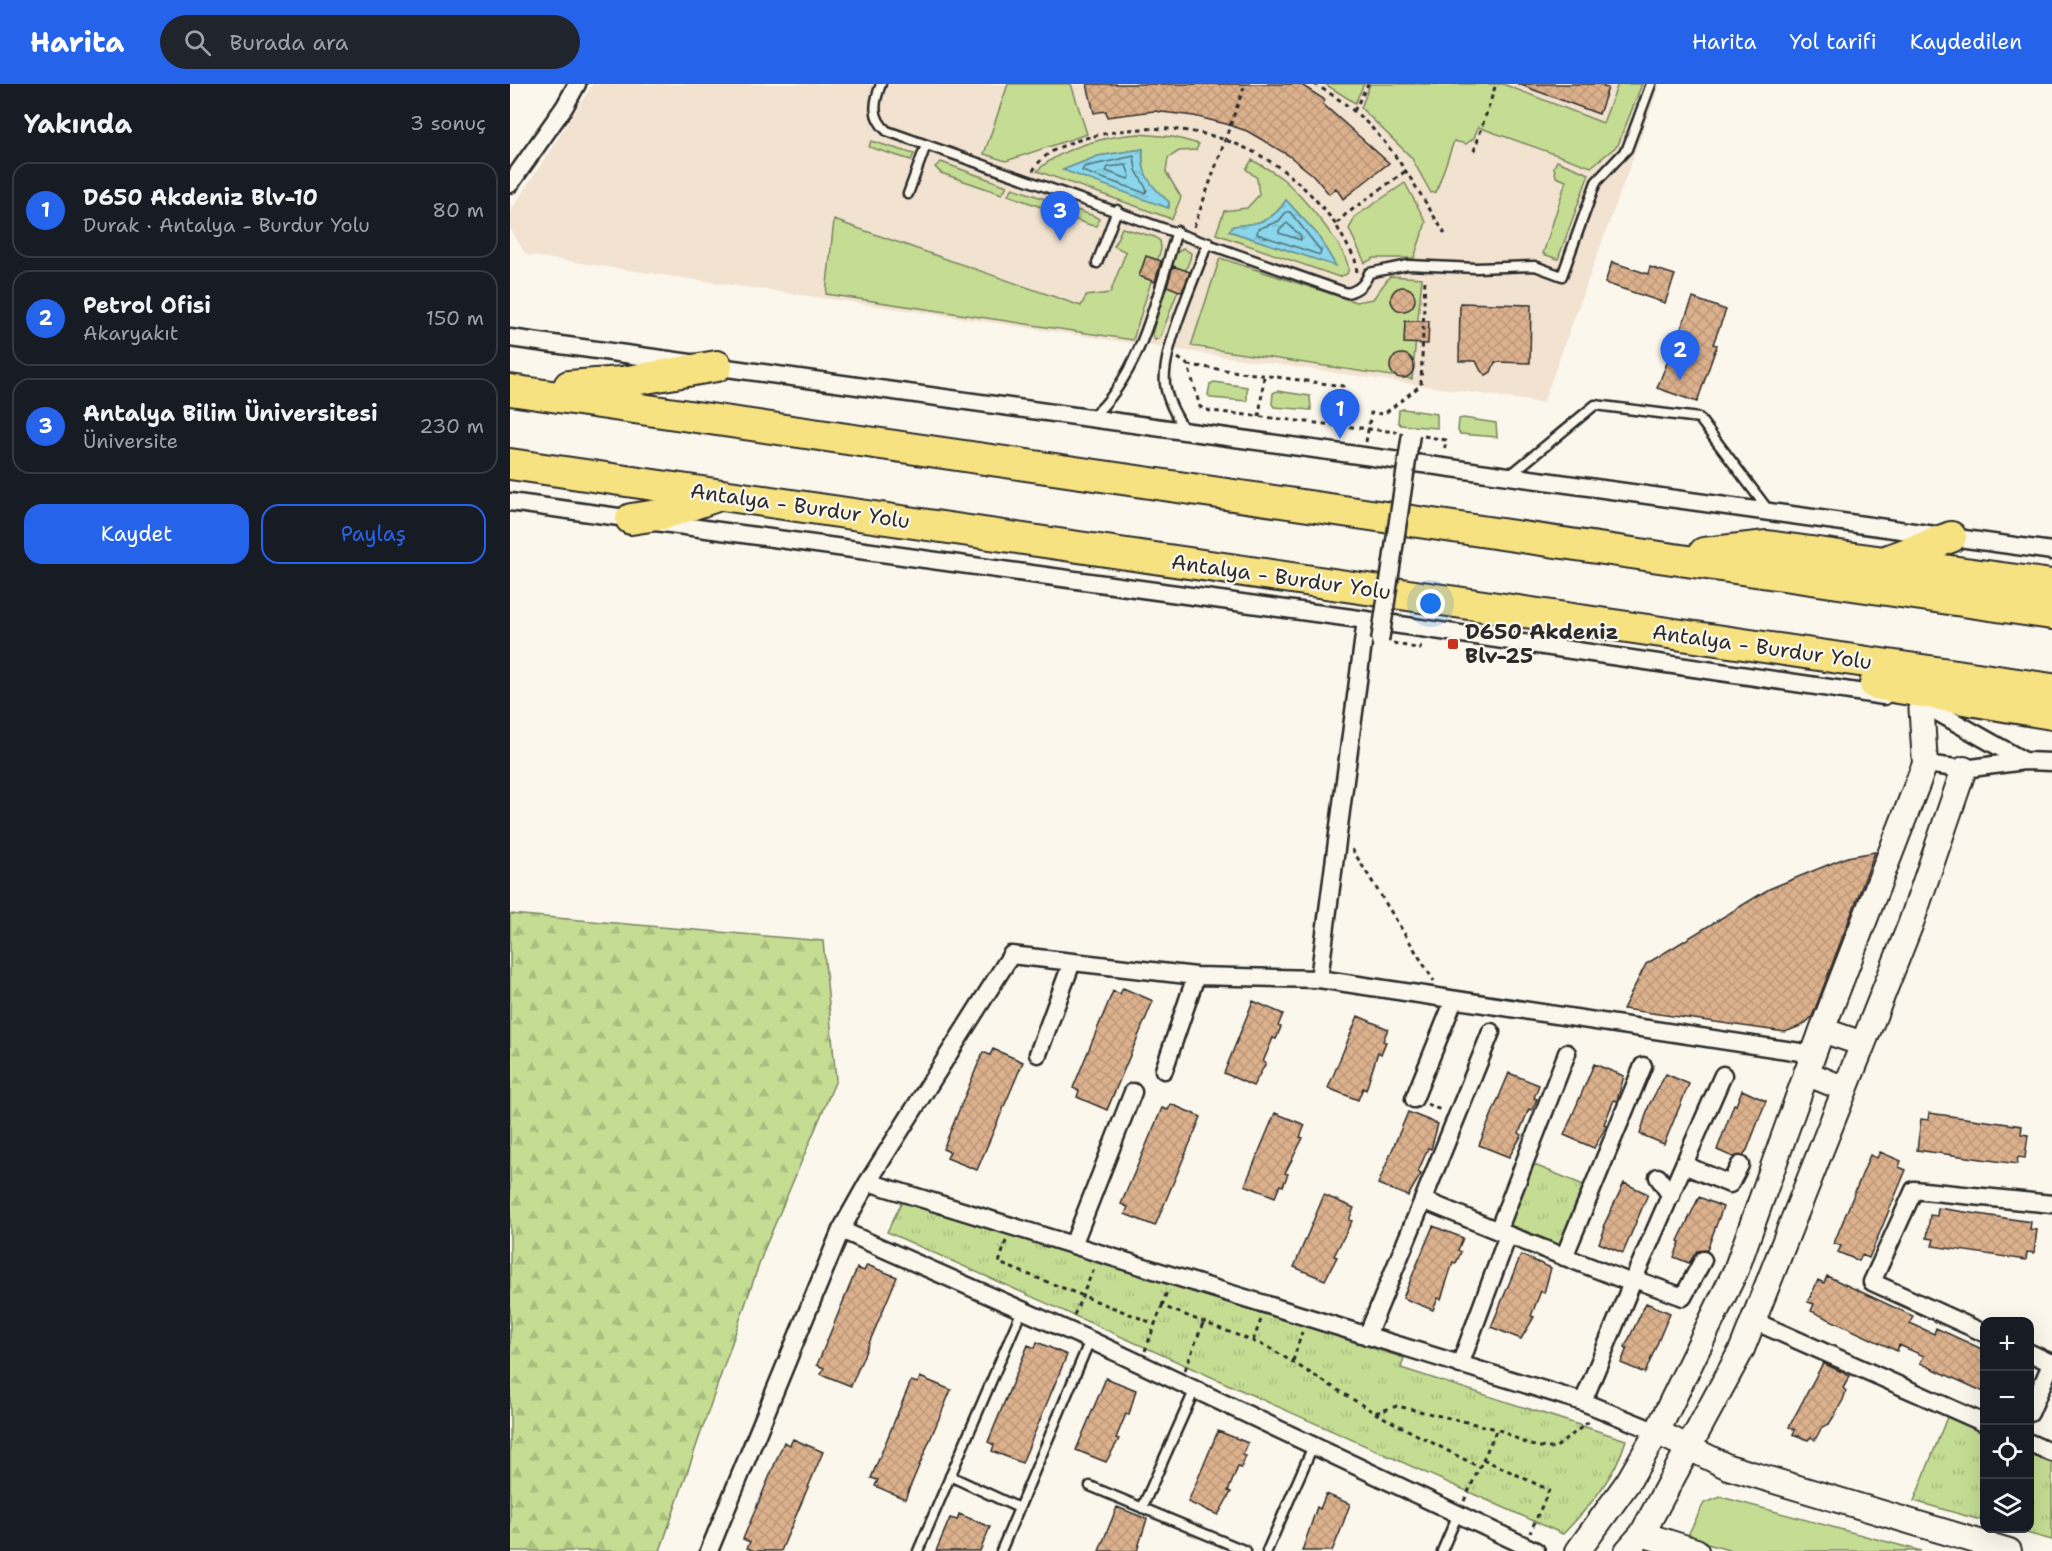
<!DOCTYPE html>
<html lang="tr">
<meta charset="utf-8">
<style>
body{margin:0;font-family:"Shantell Sans",sans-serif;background:#20242c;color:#f1f3f6}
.controls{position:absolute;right:18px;bottom:18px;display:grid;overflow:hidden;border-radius:12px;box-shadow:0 6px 24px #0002}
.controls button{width:54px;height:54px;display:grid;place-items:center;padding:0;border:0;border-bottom:2px solid #363941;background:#171b24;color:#f1f3f6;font:30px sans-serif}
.you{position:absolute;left:921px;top:520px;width:21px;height:21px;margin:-15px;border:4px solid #fff;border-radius:50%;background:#1a73e8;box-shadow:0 0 0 9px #1a73e833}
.badge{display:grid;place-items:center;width:39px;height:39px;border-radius:50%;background:#2563eb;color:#fff;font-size:20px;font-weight:700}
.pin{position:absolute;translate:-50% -50px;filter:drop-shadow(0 2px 3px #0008)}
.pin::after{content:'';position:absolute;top:32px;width:21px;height:18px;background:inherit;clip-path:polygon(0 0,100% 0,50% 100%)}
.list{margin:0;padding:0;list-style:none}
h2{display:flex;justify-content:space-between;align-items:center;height:78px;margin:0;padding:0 24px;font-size:26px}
h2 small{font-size:20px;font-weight:400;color:#9ea1a6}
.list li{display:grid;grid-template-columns:39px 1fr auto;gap:18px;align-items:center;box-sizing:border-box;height:96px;margin:0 12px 12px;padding:0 12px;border:2px solid #363941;border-radius:18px}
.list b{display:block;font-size:22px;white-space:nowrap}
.list p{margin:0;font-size:20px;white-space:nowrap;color:#9ea1a6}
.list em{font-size:20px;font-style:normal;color:#9ea1a6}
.actions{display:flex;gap:12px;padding:18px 24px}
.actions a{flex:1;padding:14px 0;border:2px solid #2563eb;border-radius:18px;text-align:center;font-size:21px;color:#2563eb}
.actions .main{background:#2563eb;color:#fff}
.icon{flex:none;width:33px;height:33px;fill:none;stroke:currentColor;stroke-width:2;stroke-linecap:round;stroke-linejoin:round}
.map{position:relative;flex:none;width:1542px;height:1467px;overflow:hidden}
header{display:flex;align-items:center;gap:36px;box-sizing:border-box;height:84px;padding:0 30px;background:#2563eb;color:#fff}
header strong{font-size:28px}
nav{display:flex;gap:33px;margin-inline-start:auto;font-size:21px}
.search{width:420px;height:54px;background:#20242c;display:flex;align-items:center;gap:15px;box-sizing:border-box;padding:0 21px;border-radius:33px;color:#9ea1a6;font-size:22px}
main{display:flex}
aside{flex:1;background:#171b24}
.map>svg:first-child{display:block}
.built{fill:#f2e2d0}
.grass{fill:#c5dd93;stroke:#78845f;stroke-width:1.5;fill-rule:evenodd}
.forest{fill:url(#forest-firs);stroke:#78845f;stroke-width:1.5}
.park{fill:url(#park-tufts);stroke:#78845f;stroke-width:1.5}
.water{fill:url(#water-ripples);stroke:#64929e;stroke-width:1.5}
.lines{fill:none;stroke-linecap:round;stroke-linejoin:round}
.shore{stroke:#516f77;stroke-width:1.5}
.building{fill:url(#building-cross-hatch);stroke:#2b2b2b;stroke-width:1.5}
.lane-casing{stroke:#2b2b2b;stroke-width:13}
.street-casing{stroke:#2b2b2b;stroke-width:21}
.secondary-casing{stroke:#2b2b2b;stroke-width:28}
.highway-casing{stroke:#2b2b2b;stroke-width:34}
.path{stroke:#2b2b2b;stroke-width:3;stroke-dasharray:4.5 4.5;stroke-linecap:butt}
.lane{stroke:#fbf7ec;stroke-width:8}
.street{stroke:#fbf7ec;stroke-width:16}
.secondary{stroke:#fbf7ec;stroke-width:24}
.highway{stroke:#f7e281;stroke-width:30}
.street-bridge-casing{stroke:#2b2b2b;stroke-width:21;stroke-linecap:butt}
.street-bridge{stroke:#fbf7ec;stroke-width:16}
.poi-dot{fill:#c8321e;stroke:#fbf7ec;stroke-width:2}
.labels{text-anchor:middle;stroke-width:4.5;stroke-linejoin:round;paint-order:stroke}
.street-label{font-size:21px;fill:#2b2b2b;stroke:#fbf7ec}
.poi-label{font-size:21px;font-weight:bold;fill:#2b2b2b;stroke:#fbf7ec;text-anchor:start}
</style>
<header>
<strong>Harita</strong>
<div class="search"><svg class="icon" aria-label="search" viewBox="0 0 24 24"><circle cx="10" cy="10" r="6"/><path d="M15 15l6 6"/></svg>Burada ara</div>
<nav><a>Harita</a><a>Yol tarifi</a><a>Kaydedilen</a></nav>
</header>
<main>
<aside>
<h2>Yakında<small>3 sonuç</small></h2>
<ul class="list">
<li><span class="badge">1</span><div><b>D650 Akdeniz Blv-10</b><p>Durak · Antalya - Burdur Yolu</p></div><em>80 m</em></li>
<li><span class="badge">2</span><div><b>Petrol Ofisi</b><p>Akaryakıt</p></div><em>150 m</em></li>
<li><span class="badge">3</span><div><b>Antalya Bilim Üniversitesi</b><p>Üniversite</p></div><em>230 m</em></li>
</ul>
<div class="actions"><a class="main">Kaydet</a><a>Paylaş</a></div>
</aside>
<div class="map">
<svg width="1542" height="1467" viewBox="0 0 1542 1467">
<defs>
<pattern id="forest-firs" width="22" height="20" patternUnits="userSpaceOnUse" patternTransform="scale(1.5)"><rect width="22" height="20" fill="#c5dd93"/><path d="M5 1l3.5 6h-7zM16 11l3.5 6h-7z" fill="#a9be7f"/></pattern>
<pattern id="park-tufts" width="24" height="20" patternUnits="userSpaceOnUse" patternTransform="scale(1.5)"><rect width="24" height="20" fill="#c5dd93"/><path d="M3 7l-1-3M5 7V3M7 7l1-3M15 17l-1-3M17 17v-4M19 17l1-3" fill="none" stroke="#a9be7f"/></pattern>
<pattern id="water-ripples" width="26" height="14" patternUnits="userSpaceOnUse" patternTransform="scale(1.5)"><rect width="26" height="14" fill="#8ad6ea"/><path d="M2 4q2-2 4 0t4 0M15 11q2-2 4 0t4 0" fill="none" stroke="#77b8c9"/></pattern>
<pattern id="building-cross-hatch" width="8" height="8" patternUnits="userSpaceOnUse" patternTransform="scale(1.5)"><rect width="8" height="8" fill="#dcb18d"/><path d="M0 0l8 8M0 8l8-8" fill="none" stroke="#bd987a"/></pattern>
</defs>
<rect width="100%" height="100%" fill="#fbf7ec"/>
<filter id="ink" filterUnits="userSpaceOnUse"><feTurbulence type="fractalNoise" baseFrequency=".0167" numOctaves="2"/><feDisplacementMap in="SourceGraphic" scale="12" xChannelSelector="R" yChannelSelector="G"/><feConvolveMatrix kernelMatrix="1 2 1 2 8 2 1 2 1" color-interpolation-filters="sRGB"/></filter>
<g filter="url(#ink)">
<path class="built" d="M83,0H1150L1033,319L16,171L0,144V128Z"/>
<path class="grass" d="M498,0H561L577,50L496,77L474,70Z
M815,0H854L845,19Z
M860,0H993L1093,39L1108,0H1132L1108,61L1081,83L968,43L964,54L956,60L944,57L926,108L921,109L901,73L851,24Z
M629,50L663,53L689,60L686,66L669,67L658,74L656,88L671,113L662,135L527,87C552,63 596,52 629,50ZM633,65C631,93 639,100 659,118V124L553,86L588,72Z
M361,57L404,70L401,76L359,63Z
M742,76C753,82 764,88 774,96C788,108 847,173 837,190L829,193L706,150L714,127L737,124L749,111L747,94L736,85ZM776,116L807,150L826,182L719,147L723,142C747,140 763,138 776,116Z
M1047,77L1079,90L1048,175L1033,170L1056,97L1046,93L1044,83Z
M431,78L497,102L492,110L431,89L425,83Z
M895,99L916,138L904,174H864L855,179L839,145L846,132Z
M503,104L584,132L589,135L587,142L580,141L498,111Z
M324,136L571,222L576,212L600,209L616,168L604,162L612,144L645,153L650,157L651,165L623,256L316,210Z
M673,164L681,169L680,175L650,254L645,256L642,250L666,170Z
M710,174L846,218L863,215L880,192L912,194L902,295L681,262Z
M704,298L737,303V317L701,314L698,311L700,300Z
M767,307L800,312L801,326L764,323L762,320L763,309Z
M893,325L927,330V344L891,341L888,338L889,326Z
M953,334L986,339L987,353L950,350L948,347L949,335Z
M1211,1413L1411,1467H1222L1187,1457L1179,1449L1194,1419Z"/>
<path class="forest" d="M0,830L313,857L326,996L254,1166L150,1467H0Z"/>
<path class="park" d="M1022,1080L1076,1102L1053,1162L998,1140Z
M393,1116L894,1274L891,1284L1116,1356C1105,1393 1079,1423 1053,1450L377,1148Z
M1439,1328L1474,1344V1437L1404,1417Z
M1520,1365L1542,1375V1456L1501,1445L1520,1444Z"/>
<path class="water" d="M633,65C630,90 641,102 659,118L658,124L553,86L588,72Z
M776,116L807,150L826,182L719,147L723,142C747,140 763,138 776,116Z"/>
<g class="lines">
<path class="shore" d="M624,72L626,86L637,106L635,109L572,87L574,83Z
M616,81L620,92L618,95L596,87L598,83Z
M776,128H780L811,167L810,171L747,150L748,145L769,137Z
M777,139L791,152V156L769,149V146Z"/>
</g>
<path class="building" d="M577,0H790L815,16L813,20L879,79L833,115L826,104L819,110L803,91L778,71L737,47L716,40L684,32L644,27L597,33L596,27L584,29Z
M1008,0H1094L1093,3L1098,4L1089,30Z
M636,172L651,177L645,198L629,192Z
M1102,178L1138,190L1140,183L1165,191L1155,219L1095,199Z
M663,182L680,188L672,208L657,202Z
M881 215a12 12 0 1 1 24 0a12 12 0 1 1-24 0Z
M1183,214L1216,226L1203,260L1207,261L1187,318L1147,304Z
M950,219L1021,221L1020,279L985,278L981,288L976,291L971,287L966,277H949Z
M895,237H919L918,260L894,259Z
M880 282a12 12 0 1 1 24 0a12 12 0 1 1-24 0Z
M1365,768L1302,933L1293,941L1275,948L1113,925L1136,880L1259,805L1337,773Z
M613,904L643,917L597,1026L567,1013L569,1007L563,1004L603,907L610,910Z
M743,917L773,930L768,942L771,943L766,955L763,954L753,978L756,979L743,1002L714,989Z
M848,932L878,945L873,957L876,958L871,970L868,968L856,1006L853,1004L848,1016L818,1004Z
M483,965L513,978L467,1086L437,1074L440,1068L433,1065L473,968L480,971Z
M1084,980L1114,992L1107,1017L1104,1016L1094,1040L1097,1041L1084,1064L1054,1051Z
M999,989L1029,1001L1024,1014L1027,1015L1022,1026L1019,1025L1009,1049L1012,1051L999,1073L969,1061Z
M1156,990L1179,1000L1154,1060L1130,1050L1139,1021Z
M1232,1006L1256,1017L1237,1066L1233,1071L1223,1073L1207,1066L1224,1020L1226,1021Z
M661,1020L691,1033L645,1142L615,1130L618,1123L611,1120L652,1024L658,1026Z
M898,1028L928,1040L921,1065L918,1064L908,1088L911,1090L898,1112L868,1100Z
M765,1029L795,1041L790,1053L793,1054L775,1089L778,1090L773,1102L770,1101L765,1113L735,1101Z
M1419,1029L1512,1042L1511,1050L1518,1051L1515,1074L1508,1073L1507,1080L1407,1066L1411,1035L1418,1036Z
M1370,1068L1391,1077L1389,1083L1396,1086L1359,1174L1352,1171L1349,1177L1328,1168L1331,1162L1324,1159L1360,1071L1367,1074Z
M1114,1099L1138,1110L1113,1169L1089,1159L1095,1144L1093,1143Z
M814,1111L844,1124L839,1136L842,1137L824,1172L827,1173L815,1196L784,1183Z
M1189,1113L1213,1123L1197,1166L1187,1167L1179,1179L1164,1173L1170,1158L1168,1157Z
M1428,1124L1521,1138L1520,1145L1527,1146L1524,1169L1517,1168L1516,1176L1422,1162L1424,1155L1417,1154L1420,1131L1427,1132Z
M923,1142L953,1154L948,1166L951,1168L946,1179L943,1178L931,1215L928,1214L923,1226L893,1214Z
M1011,1171L1041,1184L1034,1209L1031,1207L1021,1232L1024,1233L1011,1255L981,1243Z
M357,1181L387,1193L341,1302L311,1290L314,1284L307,1281L347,1184L354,1187Z
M1317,1192L1403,1232L1400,1239L1424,1250L1426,1244L1474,1266V1308L1410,1279L1414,1272L1389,1261L1387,1267L1301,1227L1304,1220L1298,1218L1308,1196L1314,1199Z
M1136,1219L1160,1229L1135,1289L1111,1279L1117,1264L1115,1263Z
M527,1258L557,1271L512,1379L482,1367L484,1361L478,1358L518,1261L525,1264Z
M1313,1279L1340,1292L1333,1304L1336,1307L1333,1316L1324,1332L1319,1340L1312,1343L1305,1356L1301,1353L1298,1356L1283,1350L1285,1346L1279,1343Z
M410,1293L441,1306L395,1415L365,1402L368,1396L361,1394L401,1297L408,1299Z
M596,1294L626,1306L619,1331L616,1330L606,1354L609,1355L596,1378L566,1366Z
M708,1347L738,1359L733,1371L736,1372L731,1384L728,1383L718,1407L721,1408L708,1431L678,1418Z
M283,1355L313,1368L271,1467H244L237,1464L240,1458L233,1455L274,1358L280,1361Z
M816,1410L840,1420L830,1448L822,1467H792L807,1423L810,1425Z
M607,1423L637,1435L627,1467H589Z
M449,1430L480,1443L470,1467H426L440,1434L447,1436Z"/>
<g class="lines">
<g class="lane-casing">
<path id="lane" d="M371,0C364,18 361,33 377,47L837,209C849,206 855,200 859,189L898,181L966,184L1025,182L1052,192L1086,98L1117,65L1141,0
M398,110L416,61
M587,179L607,126
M581,334C632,290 647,210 667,147
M675,347C667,333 657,317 655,300C651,267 686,192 698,158
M1000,391L1085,321L1189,334L1259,427
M440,1392L509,1424
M580,1402L736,1467
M632,1424L685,1305
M408,1467L512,1226
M491,1467L580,1256
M757,1467L803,1362
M932,1467L948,1430"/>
</g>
<g class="street-casing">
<path id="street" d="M0,100L55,22L67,0
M0,254L1542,467
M0,418L856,536L1374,612
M1406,616L1514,677
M1415,680L1454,685L1514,677L1542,678
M809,895L856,536
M528,970L562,878
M654,986L686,892
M904,1015L944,916
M1174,1081L1220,1100L1230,1081
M1148,1093L1161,1112
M358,1098L1073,1318L1147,1348
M913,1116L981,948
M331,1146L580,1256L1026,1467
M988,1147L1057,969
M998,1151L1122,1199L1073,1318
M563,1161L623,1008
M1054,1173L1133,982
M1124,1195L1173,1213L1193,1176
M1122,1199L1213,991
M1244,1237L1474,1339
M1474,1249L1362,1198L1404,1106L1542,1120
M857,1252L913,1116L998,1151L950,1281
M1520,1269L1541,1279
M1520,1329L1542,1278
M1520,1359L1542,1369
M199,1467L331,1146L358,1098L501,871L686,892L809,895L1303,970"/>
</g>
<g class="secondary-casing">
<path id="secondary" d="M1312,946L1353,960
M1296,989L1335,1005
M1147,1348L1218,1383L1499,1467
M1132,1450L1186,1467
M1068,1467L1118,1398L1147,1348L1226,1186L1312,946L1415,680L1411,617
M1117,1467L1132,1450L1232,1265L1401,839L1454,685"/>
</g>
<g class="highway-casing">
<path id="highway" d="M59,302L112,298L207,282
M0,306L1542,530
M0,380L1542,605
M121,435L154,430L204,413
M1194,469L1257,462L1542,501
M1376,477L1441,453
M1365,600L1542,630"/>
</g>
<path class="path" d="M804,0C872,37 896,88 935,150
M844,27L858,0
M964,67L986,0
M523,87C534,66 562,57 584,52C681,29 768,60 826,141
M684,143L735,0
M847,188L845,175L826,141L835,131L897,86
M668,274L678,281L690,323L700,327L887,348
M678,281L833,302L827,342
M749,333L754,292
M914,352L936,356L934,369
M856,358L861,329L874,330L911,301L915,194
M883,559L910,565L911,560
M842,765L924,897
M917,1020L933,1027
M496,1157L489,1179L645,1240L652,1222L758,1263L865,1329L887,1322L987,1345L1020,1361L1036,1364H1045L1081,1336
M652,1222L657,1207
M564,1231L585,1182
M743,1257L752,1233
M635,1267L645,1240
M783,1277L792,1248
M675,1286L693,1239
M865,1329L969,1383
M973,1375L1039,1406L1020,1449
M954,1417L987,1345"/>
<use href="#lane" class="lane"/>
<use href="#street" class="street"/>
<use href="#secondary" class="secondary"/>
<use href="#highway" class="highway"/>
<g class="street-bridge-casing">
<path id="street-bridge" d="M870,557L901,350"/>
</g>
<use href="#street-bridge" class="street-bridge"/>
</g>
</g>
<rect class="poi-dot" x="937" y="554" width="12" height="12" rx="3"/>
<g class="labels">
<g class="street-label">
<text transform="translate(290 422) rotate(8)" y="7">Antalya - Burdur Yolu</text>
<text transform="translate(771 493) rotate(8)" y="7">Antalya - Burdur Yolu</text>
<text transform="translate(1252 563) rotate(8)" y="7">Antalya - Burdur Yolu</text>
</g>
<g class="poi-label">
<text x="955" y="555">D650 Akdeniz<tspan x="955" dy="24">Blv-25</tspan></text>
</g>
</g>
</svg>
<div class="controls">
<button>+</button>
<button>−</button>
<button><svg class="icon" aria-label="locate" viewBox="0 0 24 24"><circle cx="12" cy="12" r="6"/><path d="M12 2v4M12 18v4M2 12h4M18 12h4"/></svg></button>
<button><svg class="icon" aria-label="layers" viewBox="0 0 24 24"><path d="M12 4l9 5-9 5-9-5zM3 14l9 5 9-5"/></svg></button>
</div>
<div class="you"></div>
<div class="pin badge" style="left:830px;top:355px">1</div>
<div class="pin badge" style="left:1170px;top:296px">2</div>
<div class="pin badge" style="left:550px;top:157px">3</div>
</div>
</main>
